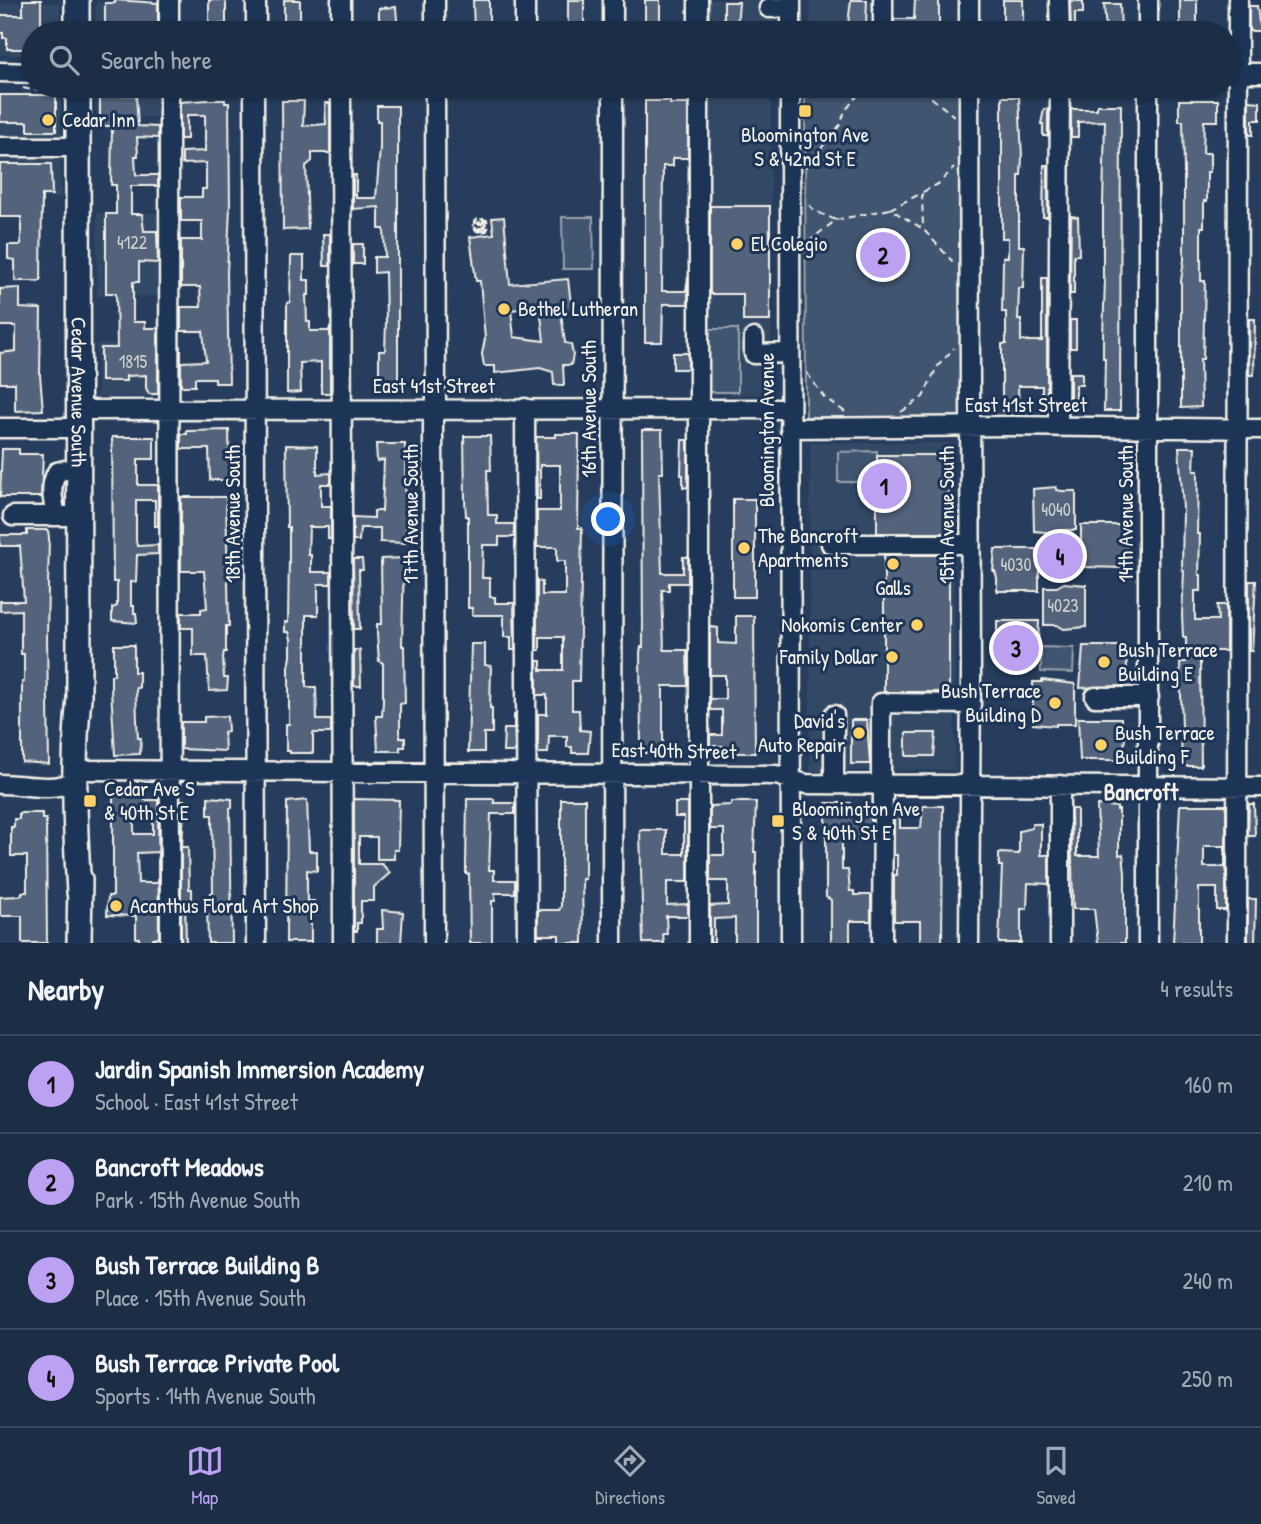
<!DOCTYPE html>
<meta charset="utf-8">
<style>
body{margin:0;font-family:"Patrick Hand",sans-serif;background:#293a51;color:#f1f3f6}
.you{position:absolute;left:609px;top:520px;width:24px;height:24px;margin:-18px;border:5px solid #fff;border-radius:50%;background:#1a73e8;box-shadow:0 0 0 10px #1a73e833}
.badge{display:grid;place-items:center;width:46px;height:46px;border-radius:50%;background:#bca0f2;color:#111;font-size:23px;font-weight:700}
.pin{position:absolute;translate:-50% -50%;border:4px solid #fff;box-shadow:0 2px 7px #0006}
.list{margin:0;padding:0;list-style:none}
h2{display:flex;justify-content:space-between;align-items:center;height:91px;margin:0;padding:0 28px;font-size:30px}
h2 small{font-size:23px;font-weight:400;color:#a0a8b3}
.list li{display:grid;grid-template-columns:46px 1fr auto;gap:21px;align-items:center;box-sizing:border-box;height:98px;padding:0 28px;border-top:2px solid #3a4a5f}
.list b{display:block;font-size:26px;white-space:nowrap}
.list p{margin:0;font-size:23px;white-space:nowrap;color:#a0a8b3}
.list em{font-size:23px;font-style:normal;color:#a0a8b3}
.icon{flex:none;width:38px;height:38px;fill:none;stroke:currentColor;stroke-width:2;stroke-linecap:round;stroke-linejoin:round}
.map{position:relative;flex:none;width:1261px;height:943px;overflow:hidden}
.search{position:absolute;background:#1c2e46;box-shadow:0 2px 5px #0004;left:21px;right:21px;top:21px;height:77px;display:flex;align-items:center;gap:18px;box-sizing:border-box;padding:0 24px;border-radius:38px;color:#a0a8b3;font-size:26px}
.sheet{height:483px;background:#1c2e46}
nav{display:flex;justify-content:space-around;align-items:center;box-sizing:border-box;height:98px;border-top:2px solid #3a4a5f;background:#1c2e46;font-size:19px;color:#a0a8b3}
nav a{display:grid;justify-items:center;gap:4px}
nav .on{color:#bca0f2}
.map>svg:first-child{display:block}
.built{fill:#334966}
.green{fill:#40546f;stroke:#9aa2ac;stroke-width:2}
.water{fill:#677588;stroke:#9fa7ae;stroke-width:2}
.building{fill:#52647b;stroke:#f4f1e8;stroke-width:2;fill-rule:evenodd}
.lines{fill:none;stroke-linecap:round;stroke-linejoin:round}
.minor-casing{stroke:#f4f1e8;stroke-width:23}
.major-casing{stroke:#f4f1e8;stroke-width:28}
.path{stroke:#f4f1e8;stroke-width:2;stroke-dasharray:7 5;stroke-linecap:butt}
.minor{stroke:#1d3557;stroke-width:18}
.major{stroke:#1d3557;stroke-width:23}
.poi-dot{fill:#ffd166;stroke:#1d3557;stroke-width:2.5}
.labels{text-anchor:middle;stroke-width:6;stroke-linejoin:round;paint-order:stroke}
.number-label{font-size:18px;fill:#cccecd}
.poi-label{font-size:21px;fill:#f4f1e8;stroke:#1d3557;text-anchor:start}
.street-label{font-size:21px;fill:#f4f1e8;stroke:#1d3557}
.neighbourhood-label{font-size:23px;font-weight:bold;fill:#f4f1e8;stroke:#1d3557}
</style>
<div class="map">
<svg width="1261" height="943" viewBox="0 0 1261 943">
<rect width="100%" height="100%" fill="#263d5d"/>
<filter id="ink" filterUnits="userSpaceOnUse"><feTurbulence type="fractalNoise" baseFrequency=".0143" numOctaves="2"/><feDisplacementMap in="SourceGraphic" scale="14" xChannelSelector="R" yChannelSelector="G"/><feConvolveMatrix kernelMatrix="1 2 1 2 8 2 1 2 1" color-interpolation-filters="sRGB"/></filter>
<g filter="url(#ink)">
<path class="built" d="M703,0H774V33H703Z
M810,0H881V33H810Z
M96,2L168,3V33H96Z
M0,3H60V33H33V56L0,55Z
M166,93V117H97V94Z
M0,94L61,95V198H0Z
M703,94H771V394H703Z
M97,213H167V296H97Z
M97,344H167V396L97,397Z
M810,443H954L955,770L810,771Z"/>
<path class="green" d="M960,90V417H806L805,92Z
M562,217H593L594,269H563Z
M706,329H738V392H706Z
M877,451V482H838V452Z
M1041,647L1074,648L1073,673L1041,672Z"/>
<path class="water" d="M1054,547H1066V570H1052Z"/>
<path class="building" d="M23,0H41V33H33V49H7V38H3V33H0V15H23Z
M115,0L158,3V33H105V3H115Z
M209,0H226V24H209Z
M284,0H300V33H284Z
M473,0H489V33H474Z
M568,0H584V33H568Z
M645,0H660V33H645Z
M851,0H867L866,25L848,24Z
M915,0H939V33H894V19H914Z
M1003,0H1023V24H1044V33H1003Z
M1180,0H1197V33H1180Z
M1070,1H1083V13H1075V33H1071Z
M724,2H739L737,27L724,28Z
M1104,4H1120L1121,33H1106Z
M1249,6H1257L1260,31H1249Z
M396,7L398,33H383L382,24H379V8Z
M0,95H56V131H28V122H0Z
M100,95H136L138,126L158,127V138L137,137L138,156H135L136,175H158V186H131V214H142L144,231H157L158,263L139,262V282H133V322H145V328H158V394H149L146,388V375L126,376V381H101V348H117L116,293H106V214H116V185H111L112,126H100Z
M1002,97H1019L1022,157L1021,175H1019V246H1024L1023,288H1019L1018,320H1021V341H1042V278H1047V400H1042V386H1018L1019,411H1002V344H1006V312H1002L1003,262V257H1008V238H1002Z
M208,100H225V103H229L230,207L227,273L229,383H215V378H195V386H181V350V362L206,361L203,331H181V307H201L200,287H181V240H202V221H181V197H202V189H206V163L182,164V152L205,151V115H187V139H180V102Z
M1179,100H1218V121H1204L1203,153H1210V172H1207V201H1204V227H1201V281H1205L1203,359H1200L1201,407L1181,408V281L1184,260V171L1183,121H1179Z
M282,101H304L303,126L326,124L325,103H330V153H312V161L306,166L308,229L283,230Z
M645,101H670V104H688V158H673V166H663L662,291H686L688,277V304H663L662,342H645Z
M1249,101L1260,102V120H1253V135H1249Z
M1097,105H1121L1120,411H1104L1105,358H1103V335L1105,280L1103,279V204L1105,121L1078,122V137H1071V109H1097Z
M377,106H398V389H384V382H379V351H385L386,321L385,272L374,273V257H385L384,229H379V207L353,209V175H356V198H376L380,148V121H377Z
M1044,109H1048V136H1043V124H1041Z
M0,164H51L52,195H42L41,281H15V260L8,259V245H21V217H0Z
M1044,165H1048V217H1043Z
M710,206H770V321H743V294H710Z
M1071,216L1078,217L1079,255H1074V294H1070Z
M504,217L510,284L568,279L572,312L561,313L565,343L571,344L573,355L571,365H563L564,385H554L553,372L540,368L495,373V366H484L482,354L485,339L480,281H476L470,237L494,234L492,218ZM540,307L544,341L514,337L511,310Z
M323,234H330V266H324Z
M353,244H363V264H353Z
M291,256H304V280H309V295H306L307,322H310V331H329L330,327V393H321V362L300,363L301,392L287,393V303L290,302Z
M20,288V308L41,309L40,375L43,410L15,411V383H0V353L16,351V326H0V289Z
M1249,319H1255L1254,375H1249Z
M1070,320H1076V348H1070Z
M673,353H688V369H673Z
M1070,373H1082V385H1076V400H1070Z
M229,430L230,480H210L209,449H181V434H187V431Z
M642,430H662L663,473H659L662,573H683V557H688V583H669V590H662L664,650H687L688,686H663V751H659V753H644L641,748L640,652L641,647H643Z
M556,434H579L578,528H582L579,681H572V710H579L580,730L590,731L588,753H572V747H567V736H549L548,753H538V714H547V695H537V661H541V670H563V637H540V650H537V581L542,582V595H565V561H557V547H537V511H560V465H540V499H537L536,437H556Z
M464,436H490L491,470H487L488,515H497V524H514V537H499V545H483L482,578H490V597H495V603H514L515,650H511V637H504V615H472V608H468V516H466L465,500Z
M112,437H154V459H138V485H158V526H155V500H136V540L137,546L158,545V554L137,555L136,582H131V606H134V613H136L137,623L112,621V608L117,606V582H113Z
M682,440H688V487L683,488V475H681Z
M376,444H405L406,543L380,542V528H360L359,541H353V517L374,518V511H382L384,460L377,461Z
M286,445L317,446V474L331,473V484H321V506H331V539H328V527H309L308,555H311V572H331V584H318V615H306V687H316L317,720H331V733H313V753H290V751H286V724H289V666L291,657V639L289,632H285V622H288L289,555V527H287Z
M1179,447H1195L1194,471H1198L1197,534H1200L1199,575H1201V591H1195V620H1218L1217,605H1226V651H1209V659H1200L1201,766H1185V761H1181L1182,729L1180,662H1186V637H1183L1182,615L1184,571L1182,570L1183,509Z
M2,449H19V454H43L41,497H0Z
M877,455H949V533H877Z
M1056,487V490L1062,491H1076V530H1062L1056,533L1034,531L1033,489Z
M181,497H226L229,626H226V652H224L223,657L224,678H228L227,690L209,691L207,656H193V628H181V613H201V609L207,608L204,571H181Z
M733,499H755V597H733Z
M1081,525H1123V539L1125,545H1127L1125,568L1084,567L1083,559H1081Z
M27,530H48L49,537L47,639L49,764L22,762V682H24V654H21V610L0,611V601H24L20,546H0V535H27Z
M995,549H1037V558H1039V591H997V578L995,571H993Z
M884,555H949V692H884Z
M404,558L402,646H404L405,703L400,704V738H405V747H400V751H378L376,716H382L383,702V663L379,661L377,634V624H382L381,559Z
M353,559H362L363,570H359L360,629H354Z
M1249,581H1256L1252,651H1249Z
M1064,583L1086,585V627L1064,629L1057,625H1044V587H1057Z
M736,616H754L755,753H723V746H710V735H722V710H710V699H725V675H710V627L718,628V643L736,644Z
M997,621H1039L1037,663H995L993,641H995L997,635Z
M471,644H485V665L491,666L490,708H492V733H484V752H468Z
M114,645H134V672H139V688H136L137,721L138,738H141L140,754L115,755L111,689V675H114Z
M1083,646H1125L1127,668H1125L1123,675V686L1080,688Z
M354,650H360L361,686H354Z
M1042,680L1075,684V724H1056V726L1033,724V682H1042Z
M514,714L515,752H503L504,729H514Z
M227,716L228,731L224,732L225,751L181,749V722H204V717Z
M1078,718H1121V732L1122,738H1125L1122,760H1080Z
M851,720H867L870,764H851Z
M906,733H936L934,756H906Z
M113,794H145V800H158L159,938H153V941H139V938H136V916L107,915L108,896H113ZM134,812H153V834H134ZM158,852V883H138L137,853Z
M208,797L232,799V808H230L232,943H208L207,907H210V893H213L212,815H208Z
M354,799L399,800L398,850H394V859H377V837H359V864H382L390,873L374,887V901H361V923H357V931H354Z
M467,799H494V803H515V814H491L489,870H494V880H515V893H495V901H492V943H470L469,874H466V864Z
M561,799H585V879H582L583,943H559V935H538V910H559L561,907Z
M181,800H184V809L182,847H188L189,889H192V901L185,902L186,943H181Z
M307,800L309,851H317V871L307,870V901H314V916H311V942H286L287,802Z
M731,802H756L754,852H756V943H735V918L714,919V943H710V906L728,905V881H710V855H724V829H710V806L731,805Z
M675,803H688V882H667V905L688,904V916H666L667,934H663L664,943H643L640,830H666V854H684V817H675Z
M826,803H851V809H871V840H842V870H848L850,891H854V895H871V921H850V943H831V900L826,897Z
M1249,804H1254L1255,836H1248Z
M1097,805L1117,807V810H1119V855L1123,854L1125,873V943H1098L1094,909H1073L1071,809H1077V856H1099Z
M1180,805H1226V910H1217V888H1199V943H1173ZM1204,846H1225V867H1204Z
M923,806H943L942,943H920V921H894V875H897V855H894V812H900V828H921Z
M19,813H42V819H46L47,943H22V916H0V897L19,896L22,895V892H27V856H11V827H14V819H19Z
M1032,824H1041V855H1049V884L1028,883L1027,909H1021V943H999L1002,866H999V853L1019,854V831L1032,828Z
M1248,899H1256L1255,943H1248Z
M382,910L403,912L401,943H377V929H383Z"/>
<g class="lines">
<g class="minor-casing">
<path id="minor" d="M169,0V33
M341,0V33
M435,0V33
M525,0V33
M613,0V33
M883,0V33
M1059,0L1060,33
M769,8L791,7
M256,33V0
M698,33V0
M791,33V0
M969,33V0
M1148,33V0
M0,72L33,73
M1228,73H1261
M169,86L170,943
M254,86L256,943
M341,86L343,943
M699,86V943
M790,86L791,943
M969,86L971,675L969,943
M1148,86V943
M0,147H78
M754,338V354L790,353
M525,408L527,943
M78,410L790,409
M1058,427L1060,86
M0,428H77
M790,428L1009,426L1261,429
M13,516H68
M56,516C53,500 49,487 57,472L78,467
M831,544H970
M1095,697H1149
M834,715V784
M85,770L776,775L806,784L1261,787
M0,784C25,784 49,792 73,782
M881,784V703L971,704
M434,943L433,420L436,409L435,86
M612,943L613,86
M882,943L883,784
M1060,943V785
M1237,943L1238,0"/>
</g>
<g class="major-casing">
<g id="major">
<path d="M77,0V33"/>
<path id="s1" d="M78,86L79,698C72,765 75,826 79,892"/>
<path d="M79,943L80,879"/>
</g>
</g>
<path class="path" d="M23,88L32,90H59
M984,89H1045
M1075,89H1132
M96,90H110L123,86
M922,90L954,116
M806,167L840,125L845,111L862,90
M923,192L938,184L954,168
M890,209L922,193L923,227
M836,220L890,209L923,229L953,262
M472,226L479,220H483L487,225L484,231H480L474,227L478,231L483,232C488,229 488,225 485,220L480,219L474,222L479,218L487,220L489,226L487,231L481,233L475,230L474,226L479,230H483L485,228V223L479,221L478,224H482L483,227L479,228H482L484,226L482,223H478L480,222L485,225L484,228L479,229L478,227L481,226
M808,242L836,220L815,211L808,204
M807,373L824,397L845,412
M901,412L923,397L937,367L954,348"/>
<use href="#minor" class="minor"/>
<use href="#major" class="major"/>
</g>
</g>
<g class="poi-dot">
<rect x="798" y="104" width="14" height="14" rx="3.5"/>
<circle cx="48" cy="120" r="7"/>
<circle cx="737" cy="244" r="7"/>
<circle cx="504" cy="309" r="7"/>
<circle cx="744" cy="548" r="7"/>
<circle cx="893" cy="564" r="7"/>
<circle cx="917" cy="625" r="7"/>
<circle cx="892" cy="657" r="7"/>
<circle cx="1104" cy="662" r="7"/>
<circle cx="1055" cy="703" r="7"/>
<circle cx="859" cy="733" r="7"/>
<circle cx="1101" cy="745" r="7"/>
<rect x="83" y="794" width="14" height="14" rx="3.5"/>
<rect x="771" y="814" width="14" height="14" rx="3.5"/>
<circle cx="116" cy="906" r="7"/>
</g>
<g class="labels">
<g class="number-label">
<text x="132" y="249">4122</text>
<text x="133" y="368">1815</text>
<text x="1056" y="516">4040</text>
<text x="1016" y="571">4030</text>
<text x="1063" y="612">4023</text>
</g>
<g class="poi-label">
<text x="62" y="127">Cedar Inn</text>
<text x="805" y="142" text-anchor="middle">Bloomington Ave<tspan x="805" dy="24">S &amp; 42nd St E</tspan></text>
<text x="751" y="251">El Colegio</text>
<text x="518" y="316">Bethel Lutheran</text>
<text x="758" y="543">The Bancroft<tspan x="758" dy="24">Apartments</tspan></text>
<text x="893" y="595" text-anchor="middle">Galls</text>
<text x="903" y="632" text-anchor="end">Nokomis Center</text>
<text x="1118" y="657">Bush Terrace<tspan x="1118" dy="24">Building E</tspan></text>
<text x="878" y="664" text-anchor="end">Family Dollar</text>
<text x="1041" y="698" text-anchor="end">Bush Terrace<tspan x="1041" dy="24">Building D</tspan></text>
<text x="845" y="728" text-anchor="end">David's<tspan x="845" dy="24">Auto Repair</tspan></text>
<text x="1115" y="740">Bush Terrace<tspan x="1115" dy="24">Building F</tspan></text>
<text x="104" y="796">Cedar Ave S<tspan x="104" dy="24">&amp; 40th St E</tspan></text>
<text x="792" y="816">Bloomington Ave<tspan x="792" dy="24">S &amp; 40th St E</tspan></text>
<text x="130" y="913">Acanthus Floral Art Shop</text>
</g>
<g class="street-label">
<text x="434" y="393">East 41st Street</text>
<text dy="7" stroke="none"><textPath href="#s1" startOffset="306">Cedar Avenue South</textPath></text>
<text x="1026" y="412">East 41st Street</text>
<text transform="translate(589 409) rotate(-90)" y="7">16th Avenue South</text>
<text transform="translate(767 430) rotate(-90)" y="7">Bloomington Avenue</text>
<text transform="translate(233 514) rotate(-90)" y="7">18th Avenue South</text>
<text transform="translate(411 514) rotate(-90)" y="7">17th Avenue South</text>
<text transform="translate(1126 514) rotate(-90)" y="7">14th Avenue South</text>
<text transform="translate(947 515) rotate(-90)" y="7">15th Avenue South</text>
<text transform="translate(674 751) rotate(1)" y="7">East 40th Street</text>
</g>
<g class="neighbourhood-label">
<text x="1141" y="800">Bancroft</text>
</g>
</g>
</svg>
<div class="you"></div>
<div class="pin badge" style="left:884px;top:486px">1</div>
<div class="pin badge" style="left:883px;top:255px">2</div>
<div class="pin badge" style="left:1016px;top:648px">3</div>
<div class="pin badge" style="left:1060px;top:556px">4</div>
<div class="search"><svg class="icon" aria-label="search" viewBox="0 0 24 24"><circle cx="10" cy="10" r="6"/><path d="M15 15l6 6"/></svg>Search here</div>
</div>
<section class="sheet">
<h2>Nearby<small>4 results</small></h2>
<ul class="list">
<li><span class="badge">1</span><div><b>Jardin Spanish Immersion Academy</b><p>School · East 41st Street</p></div><em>160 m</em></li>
<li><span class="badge">2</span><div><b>Bancroft Meadows</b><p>Park · 15th Avenue South</p></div><em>210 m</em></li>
<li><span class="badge">3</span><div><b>Bush Terrace Building B</b><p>Place · 15th Avenue South</p></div><em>240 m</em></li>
<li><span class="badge">4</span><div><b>Bush Terrace Private Pool</b><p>Sports · 14th Avenue South</p></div><em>250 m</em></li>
</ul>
</section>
<nav>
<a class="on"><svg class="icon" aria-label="map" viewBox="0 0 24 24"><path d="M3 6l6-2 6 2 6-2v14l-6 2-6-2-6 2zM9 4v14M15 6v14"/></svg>Map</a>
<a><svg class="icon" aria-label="directions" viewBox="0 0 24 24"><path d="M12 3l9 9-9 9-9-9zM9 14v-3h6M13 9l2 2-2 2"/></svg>Directions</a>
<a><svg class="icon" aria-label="saved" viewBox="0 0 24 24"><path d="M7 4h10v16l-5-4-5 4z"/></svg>Saved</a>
</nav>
